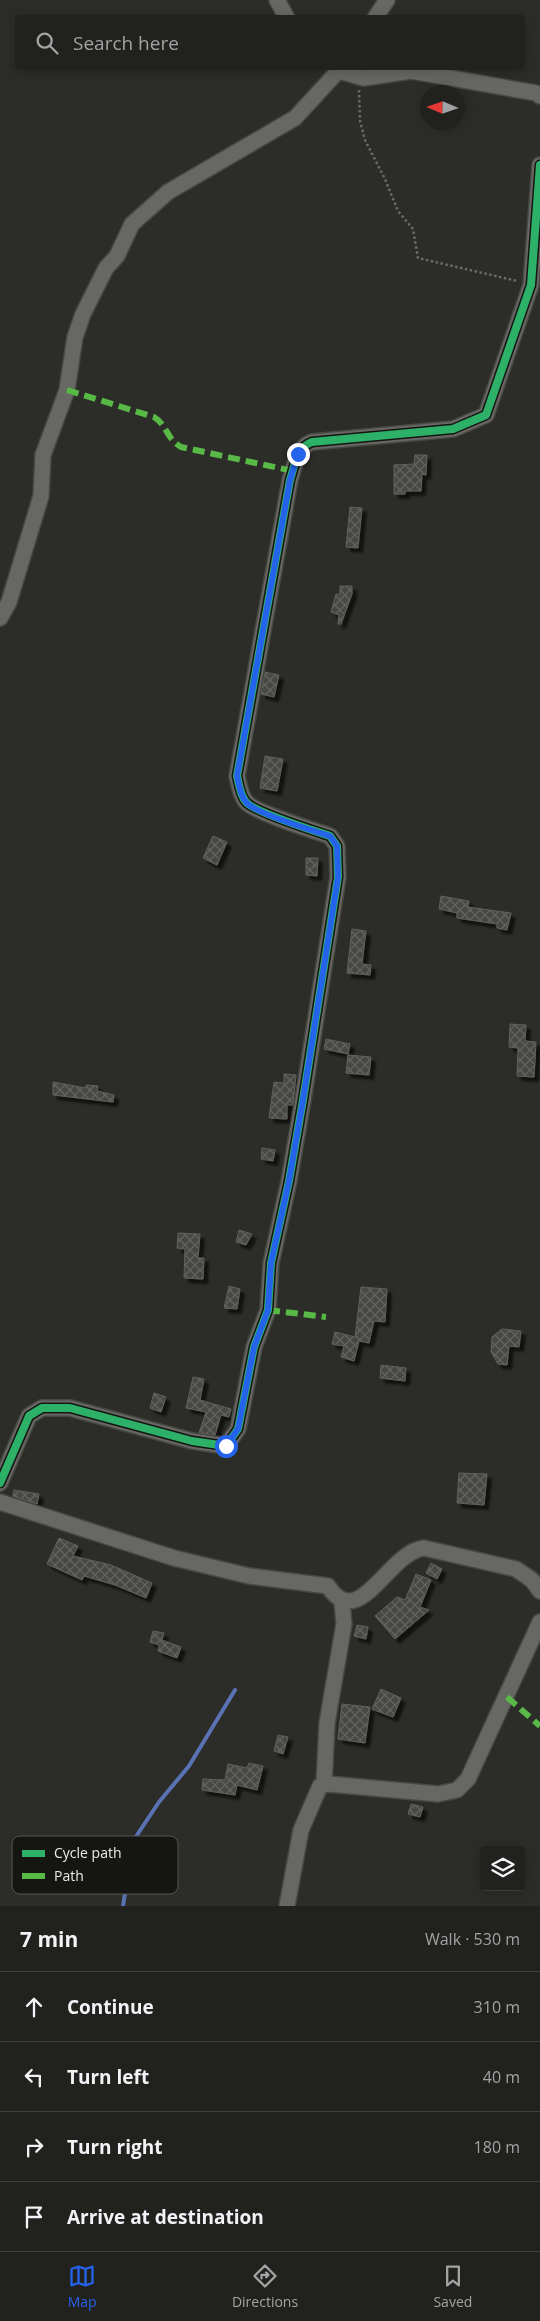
<!DOCTYPE html>
<meta charset="utf-8">
<style>
body{margin:0;font-family:"Open Sans",sans-serif;background:#2d2e2b;color:#f1f3f6}
.controls{position:absolute;right:15px;bottom:15px;display:grid;overflow:hidden;border-radius:5px;box-shadow:0 2px 12px #0003}
.controls button{width:45px;height:45px;display:grid;place-items:center;padding:0;border:0;border-bottom:1px solid #3e3e3c;background:#21211e;color:#f1f3f6;font:25px sans-serif}
.compass{position:absolute;left:420px;top:85px;width:45px;height:45px;border-radius:50%;background:#21211e;box-shadow:0 2px 12px #0003;rotate:272deg}
.stop{position:absolute;width:15px;height:15px;margin:-11px;border:4px solid #2563eb;border-radius:50%;background:#fff}
.stop.end{background:#2563eb;border-color:#fff;box-shadow:0 1px 5px #0008}
.list{margin:0;padding:0;list-style:none}
h2{display:flex;justify-content:space-between;align-items:center;height:65px;margin:0;padding:0 20px;font-size:21px}
h2 small{font-size:16px;font-weight:400;color:#a2a3a4}
.list li{display:grid;grid-template-columns:32px 1fr auto;gap:15px;align-items:center;box-sizing:border-box;height:70px;padding:0 20px;border-top:1px solid #3e3e3c}
.list b{display:block;font-size:19px;white-space:nowrap}
.list em{font-size:16px;font-style:normal;color:#a2a3a4}
.icon{flex:none;width:28px;height:28px;fill:none;stroke:currentColor;stroke-width:2;stroke-linecap:round;stroke-linejoin:round}
.map{position:relative;flex:none;width:540px;height:1906px;overflow:hidden}
.search{position:absolute;background:#21211e;box-shadow:0 2px 12px #0003;left:15px;right:15px;top:15px;height:55px;display:flex;align-items:center;gap:12px;box-sizing:border-box;padding:0 18px;border-radius:5px;color:#a2a3a4;font-size:19px}
.sheet{height:345px;background:#21211e}
nav{display:flex;justify-content:space-around;align-items:center;box-sizing:border-box;height:70px;border-top:1px solid #3e3e3c;background:#21211e;font-size:14px;color:#a2a3a4}
nav a{display:grid;justify-items:center;gap:2px}
nav .on{color:#2563eb}
.map>svg:first-child{display:block}
.lines{fill:none;stroke-linecap:round;stroke-linejoin:round}
.stream{stroke:#5872b4;stroke-width:4}
.building{fill:url(#building-cross-hatch);stroke:#60605c;filter:url(#shadow)}
.minor-casing{stroke:#484843;stroke-width:18}
.path{stroke:#6a6a68;stroke-width:2.5;stroke-dasharray:2.5 2.5;stroke-linecap:butt}
.minor{stroke:#676764;stroke-width:15}
.quiet{stroke:#58b947;stroke-width:6;stroke-dasharray:12 6;stroke-linecap:butt}
.cycleway-casing{stroke:#151612;stroke-width:11}
.cycleway{stroke:#2db169;stroke-width:8}
.route{stroke:#2563eb;stroke-width:6}
.key{fill:#151612;stroke:#555651;stroke-width:1}
.key-label{font-size:14px;fill:#eaeae5}
</style>
<div class="map">
<svg width="540" height="1906" viewBox="0 0 540 1906">
<defs>
<pattern id="building-cross-hatch" width="8" height="8" patternUnits="userSpaceOnUse" patternTransform="scale(1.25)"><rect width="8" height="8" fill="#474744"/><path d="M0 0l8 8M0 8l8-8" fill="none" stroke="#62625f"/></pattern>
<filter id="shadow"><feDropShadow dx="4.5" dy="4.5" stdDeviation="1" flood-color="#0009"/></filter>
</defs>
<rect width="100%" height="100%" fill="#2c2c28"/>
<g class="lines">
<path class="stream" d="M123,1906L133,1841L159,1802L189,1766L235,1690"/>
</g>
<path class="building" d="M415,455H427L426,475L422,474L421,491H405V494H394V465L414,464Z
M350,507L362,508L358,548L346,547Z
M340,586H352V594L341,624H338L339,615L331,612L336,594L340,595Z
M265,672L279,675L274,697L261,694Z
M265,756L283,759L277,791L260,788Z
M213,836L227,842L217,865L203,858Z
M306,858H318L317,876L306,875Z
M441,896L469,901L468,907L511,913L507,930L497,928V924L457,918V913L439,909Z
M352,929L366,931L362,964L371,965L370,975L347,973Z
M510,1024L526,1025L525,1041L536,1042L534,1077L517,1076L518,1048L509,1047Z
M326,1039L350,1044L348,1054L324,1049Z
M348,1055L371,1057L369,1075L346,1073Z
M284,1074L296,1075L293,1105H287V1119L269,1118L274,1082L284,1083Z
M53,1082L86,1088V1085L98,1086L97,1091L114,1095L113,1102L53,1095Z
M262,1148L275,1150L273,1161L261,1159Z
M239,1230L252,1234L246,1245L236,1242Z
M178,1233L200,1234L198,1258H204L203,1279L184,1278L185,1249L177,1248Z
M229,1286L240,1289L237,1309L224,1308Z
M361,1287L387,1289L385,1322L374,1321L369,1343L359,1341L354,1361L341,1357L344,1346L332,1344L335,1332L355,1337Z
M502,1329L521,1331L519,1347L509,1346L507,1365L498,1364L491,1352L492,1337Z
M381,1365L406,1368L405,1381L380,1378Z
M193,1377L204,1379L200,1400L231,1409L229,1417L221,1415L215,1435L199,1433L206,1412L186,1408Z
M154,1393L166,1397L161,1412L150,1408Z
M459,1473L487,1474L484,1505L457,1503Z
M14,1490L39,1494L37,1504L13,1496Z
M59,1538L78,1546L73,1556L111,1565L152,1583L146,1598L115,1585L84,1576L82,1580L47,1564Z
M431,1563L442,1569L437,1579L426,1573Z
M416,1574L431,1580L420,1607L429,1610L395,1639L375,1616L397,1597L405,1600Z
M357,1625L368,1627L366,1639L354,1636Z
M153,1631L164,1633L162,1640L181,1647L177,1658L158,1651L159,1645L150,1642Z
M381,1689L401,1698L393,1717L372,1709Z
M342,1704L370,1707L365,1743L338,1739Z
M278,1735L288,1737L283,1754L274,1751Z
M249,1763L263,1766L257,1790L237,1785L235,1795L202,1790L203,1779L225,1780L228,1764L247,1768Z
M411,1804L423,1807L420,1817L408,1814Z"/>
<g class="lines">
<g class="minor-casing">
<path id="minor" d="M277,0L287,18
M375,18L387,0
M336,68L339,71L364,78L411,71L536,93L540,96
M0,618L9,602L41,496L43,455L67,390L75,337L83,314L106,268L117,256L132,224L168,192L295,118L341,68
M0,1483L29,1416L42,1408H70L192,1441L226,1446L238,1429L254,1347L268,1310L271,1263L289,1181L303,1100L338,877L337,846L330,836C315,831 254,812 246,802C240,795 239,784 237,776L290,480C295,465 296,448 312,442L453,429L486,415L531,285L540,165
M0,1502L174,1558L249,1576L328,1586C359,1634 388,1552 424,1548L516,1569L532,1580L540,1591
M324,1784L327,1723L344,1624L342,1602
M287,1906L301,1830L320,1786L329,1784L438,1794L457,1790L468,1779L540,1622"/>
</g>
<path class="path" d="M359,90L360,121L365,140L385,179L398,211L413,229L418,258L517,281"/>
<use href="#minor" class="minor"/>
<path class="quiet" d="M67,390L154,417C168,426 165,437 181,447L293,471
M268,1310L326,1317
M507,1697L540,1726"/>
<g class="cycleway-casing">
<path id="cycleway" d="M0,1483L29,1416L42,1408H70L192,1441L226,1446L238,1429L254,1347L268,1310L271,1263L289,1181L303,1100L338,877L337,846L330,836C315,831 254,812 246,802C240,795 239,784 237,776L290,480C295,465 296,448 312,442L453,429L486,415L531,285L540,165"/>
</g>
<use href="#cycleway" class="cycleway"/>
</g>
<g class="lines">
<path class="route" d="M226,1446L238,1429L254,1347L268,1310L271,1263L289,1181L303,1100L338,877L337,846L330,836C314,831 254,813 246,802C240,795 239,784 237,776L290,480L298,454"/>
</g>
<rect x="12" y="1836" width="166" height="58" rx="8" class="key"/>
<rect x="22" y="1850" width="23" height="7" fill="#2db169"/>
<rect x="22" y="1873" width="23" height="6" fill="#58b947"/>
<g class="key-label">
<text x="54" y="1858">Cycle path</text>
<text x="54" y="1881">Path</text>
</g>
</svg>
<div class="controls">
<button><svg class="icon" aria-label="layers" viewBox="0 0 24 24"><path d="M12 4l9 5-9 5-9-5zM3 14l9 5 9-5"/></svg></button>
</div>
<svg class="compass" viewBox="-18 -18 36 36"><path d="M0-13l5 13h-10z" fill="#e53935"/><path d="M0 13l5-13h-10z" fill="#a2a3a4"/></svg>
<div class="stop" style="left:226px;top:1446px"></div>
<div class="stop end" style="left:298px;top:454px"></div>
<div class="search"><svg class="icon" aria-label="search" viewBox="0 0 24 24"><circle cx="10" cy="10" r="6"/><path d="M15 15l6 6"/></svg>Search here</div>
</div>
<section class="sheet">
<h2>7 min<small>Walk · 530 m</small></h2>
<ul class="list">
<li><svg class="icon" aria-label="ahead" viewBox="0 0 24 24"><path d="M12 20V5M6 11l6-6 6 6"/></svg><div><b>Continue</b></div><em>310 m</em></li>
<li><svg class="icon" aria-label="left" viewBox="0 0 24 24"><path d="M17 20v-9H6M10 6l-5 5 5 5"/></svg><div><b>Turn left</b></div><em>40 m</em></li>
<li><svg class="icon" aria-label="right" viewBox="0 0 24 24"><path d="M7 20v-9h11M14 6l5 5-5 5"/></svg><div><b>Turn right</b></div><em>180 m</em></li>
<li><svg class="icon" aria-label="arrive" viewBox="0 0 24 24"><path d="M6 21V4h12l-3 4 3 4H6"/></svg><div><b>Arrive at destination</b></div></li>
</ul>
</section>
<nav>
<a class="on"><svg class="icon" aria-label="map" viewBox="0 0 24 24"><path d="M3 6l6-2 6 2 6-2v14l-6 2-6-2-6 2zM9 4v14M15 6v14"/></svg>Map</a>
<a><svg class="icon" aria-label="directions" viewBox="0 0 24 24"><path d="M12 3l9 9-9 9-9-9zM9 14v-3h6M13 9l2 2-2 2"/></svg>Directions</a>
<a><svg class="icon" aria-label="saved" viewBox="0 0 24 24"><path d="M7 4h10v16l-5-4-5 4z"/></svg>Saved</a>
</nav>
